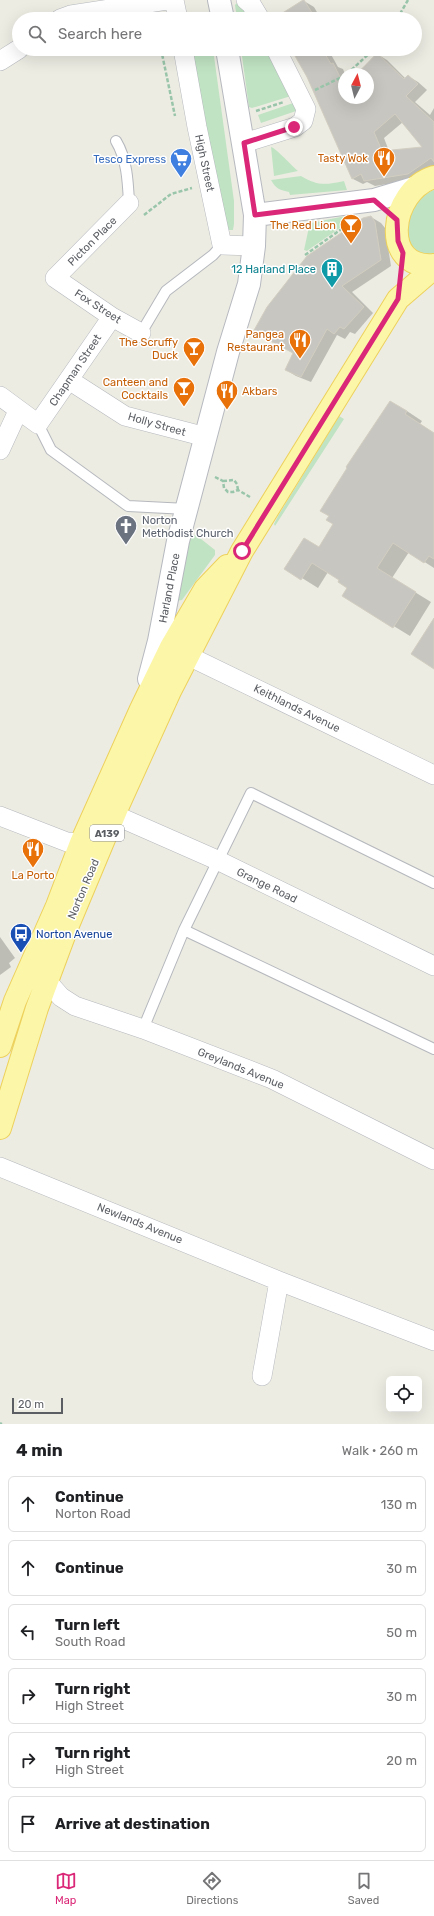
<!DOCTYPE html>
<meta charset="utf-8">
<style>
body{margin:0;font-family:Rubik,sans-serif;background:#f2f2f2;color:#202124}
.controls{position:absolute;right:12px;bottom:12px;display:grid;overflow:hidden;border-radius:6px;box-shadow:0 4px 16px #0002}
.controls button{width:36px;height:36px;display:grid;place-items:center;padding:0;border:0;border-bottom:1px solid #e0e0e0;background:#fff;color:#202124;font:20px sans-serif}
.compass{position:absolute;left:338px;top:68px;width:36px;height:36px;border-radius:50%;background:#fff;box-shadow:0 4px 16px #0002;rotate:7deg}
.scale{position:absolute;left:12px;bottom:10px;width:51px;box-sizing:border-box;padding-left:4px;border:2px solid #5b5e63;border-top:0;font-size:11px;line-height:14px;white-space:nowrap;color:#5b5e63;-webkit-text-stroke:3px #fff;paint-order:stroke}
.stop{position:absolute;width:12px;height:12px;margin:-9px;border:3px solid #db2777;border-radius:50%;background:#fff}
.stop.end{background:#db2777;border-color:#fff;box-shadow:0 1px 4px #0008}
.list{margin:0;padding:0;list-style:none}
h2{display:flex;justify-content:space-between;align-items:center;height:52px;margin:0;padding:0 16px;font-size:17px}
h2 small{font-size:13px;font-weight:400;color:#757577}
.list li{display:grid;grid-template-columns:26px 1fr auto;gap:12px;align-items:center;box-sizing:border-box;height:56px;margin:0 8px 8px;padding:0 8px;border:1px solid #e0e0e0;border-radius:6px}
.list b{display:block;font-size:15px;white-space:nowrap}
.list p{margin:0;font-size:13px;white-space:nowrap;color:#757577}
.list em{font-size:13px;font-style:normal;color:#757577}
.icon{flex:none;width:22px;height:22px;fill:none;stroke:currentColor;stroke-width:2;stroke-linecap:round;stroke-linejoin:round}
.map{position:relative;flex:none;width:434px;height:1424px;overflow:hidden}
.search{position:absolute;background:#fff;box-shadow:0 4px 16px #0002;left:12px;right:12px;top:12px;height:44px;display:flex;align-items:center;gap:10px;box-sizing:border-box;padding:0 14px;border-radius:22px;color:#757577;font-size:15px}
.sheet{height:436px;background:#fff}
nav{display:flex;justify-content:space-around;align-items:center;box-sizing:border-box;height:56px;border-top:1px solid #e0e0e0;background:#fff;font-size:11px;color:#757577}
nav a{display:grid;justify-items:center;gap:2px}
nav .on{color:#db2777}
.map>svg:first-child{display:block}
.green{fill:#c0e4c3}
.shadow{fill:#0003;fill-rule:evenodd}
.building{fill:#c8c6c0;stroke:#d2cec1;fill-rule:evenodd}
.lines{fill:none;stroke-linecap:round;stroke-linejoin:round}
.lane-casing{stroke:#b5b8bd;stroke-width:12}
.street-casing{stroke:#b5b8bd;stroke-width:20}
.secondary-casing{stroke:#b6b9bf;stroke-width:24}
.primary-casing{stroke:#edd15c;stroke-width:24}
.path{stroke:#99c5aa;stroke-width:2.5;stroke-dasharray:4 2;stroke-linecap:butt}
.lane{stroke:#fff;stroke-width:10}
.street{stroke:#fff;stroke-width:19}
.secondary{stroke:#fff;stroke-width:22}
.primary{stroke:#fcf6a9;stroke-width:22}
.route{stroke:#db2777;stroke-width:5}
.labels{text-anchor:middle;stroke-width:3;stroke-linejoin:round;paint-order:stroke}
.shield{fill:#fff;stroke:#8c8e92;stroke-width:1}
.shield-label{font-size:10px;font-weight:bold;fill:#5b5e63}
.food-label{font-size:11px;fill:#c56008;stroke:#fff;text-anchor:end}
.shop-label{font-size:11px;fill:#366cbe;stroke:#fff;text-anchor:end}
.street-label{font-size:11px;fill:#5b5e63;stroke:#fff}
.culture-label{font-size:11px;fill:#0d838f;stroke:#fff;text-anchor:end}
.worship-label{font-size:11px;fill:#5b616d;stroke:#fff;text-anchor:start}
.transit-label{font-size:11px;fill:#164399;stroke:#fff;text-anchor:start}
</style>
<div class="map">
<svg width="434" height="1424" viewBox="0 0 434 1424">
<rect width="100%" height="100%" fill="#edece3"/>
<path class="green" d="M241,2L251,19H237L235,5L237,3Z
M186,49H213L234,201V224L233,230H225Z
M241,49H267L291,96L252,108L249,107Z
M296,102L299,110L261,123L258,115Z
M271,147C277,149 291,165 298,171L274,176Z
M301,176C318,186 325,185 344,181L347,190L290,195L289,192C280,190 276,189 271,180Z
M434,190V255C429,254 423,255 419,252C394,237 411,198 434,190Z
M355,214C351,222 316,244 307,251L304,250L309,227L311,223Z
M339,416L344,419L275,526L274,524L278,516Z
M196,535L215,550V555L182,600L176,601L190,536Z"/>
<path class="shadow" d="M304,1L314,7L321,19H275Z
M292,49H328L338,67L343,69L345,74H344V98H368V74H356L377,54L387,60L406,79L408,76L418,82L427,90L415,102L430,115L434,108V168L418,179L375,186L367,182L363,184L353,179L303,68ZM403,122L424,148L389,151L384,138Z
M371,217L381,223L385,228L391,266L352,292L373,313L355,334L350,332L345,339L337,335L311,382L296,376L286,370Z
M407,411L422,421L420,424L434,433V568L409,552L392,578L431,602L410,636L343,595L348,587L340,580L328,572L318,588L286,568L319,547Z
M0,937L15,958L9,963L11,967L0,975Z"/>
<path class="building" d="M304,0L316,19H273L303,0Z
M291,49H322L331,64L333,63L342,81L344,80V98H368V74H354L360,71L377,53L404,79L408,75L418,84L406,96L434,122V162L431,158L408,174L364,181L361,174L352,179L307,77ZM395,114L422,147L382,151L374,132Z
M371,216L375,222L381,260L342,286L364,307L344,329L340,327L334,334L327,329L301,377L285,370L293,353L253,332L267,307L307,256L363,218Z
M390,401L407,411L405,414L434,433V559L429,556L424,563L393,543L377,568L416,592L393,628L342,596L347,588L338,582L339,580L312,563L301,580L284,569L304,538L319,547L333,524L326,520L329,516L320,511L347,468L346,467Z
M434,618V669L411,654Z"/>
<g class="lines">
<g class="lane-casing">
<path id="lane" d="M116,141C127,159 128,182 129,203
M141,333L166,291L213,255L222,245
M38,424L51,450L128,506L187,509
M184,930L434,1049
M143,1029L184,930L251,793L434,883"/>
</g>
<g class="street-casing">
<path id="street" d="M174,0L178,19
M246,0L251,4L260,19
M60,19L71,15L167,0
M183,49L197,127L222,245L254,246
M0,61L19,49
M244,143L295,127L303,121L306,109L276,49
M129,203L55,278L112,317L141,333
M69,380L125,416L206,437
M0,396L38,424L112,317
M0,450L18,411
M174,649L434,775
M101,809L217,860L434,966
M0,816L67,842L81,843
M47,981L61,997L75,1006L143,1029L272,1079L434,1160
M0,1167L279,1281L434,1341
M262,1376L279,1281"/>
</g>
<g class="secondary-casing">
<path id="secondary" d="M219,0L223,19
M255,215L374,200L414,188
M149,679L159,641L178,541L228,352L249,284L254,246L255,215L227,49"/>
</g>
<g class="primary-casing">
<path id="primary" d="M434,177C389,191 380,270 434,265
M0,1046L15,1001L57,906L81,843L141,709L171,647L205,589L227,566
M0,1128L37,1008L68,925L117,808L170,691L242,551L398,299L434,268"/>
</g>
<path class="path" d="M397,19L408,0
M161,49L175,116
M347,74L374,49
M315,90L344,76
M256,111L284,102
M144,215L171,194L192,188
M305,255L350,223
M215,477L223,481L224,488L228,492H233L238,490L250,497
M223,481L234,480L237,484L238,490
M0,1423L2,1424"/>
<use href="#lane" class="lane"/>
<use href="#street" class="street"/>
<use href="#secondary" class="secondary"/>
<use href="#primary" class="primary"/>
</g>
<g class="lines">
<path class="route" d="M242,551L398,299L403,253L398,241L397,220L374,200L255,215L244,143L294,127"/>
</g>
<defs>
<g id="restaurant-pin" transform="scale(1.15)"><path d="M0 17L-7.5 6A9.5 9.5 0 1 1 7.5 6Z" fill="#e8710a" stroke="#fff"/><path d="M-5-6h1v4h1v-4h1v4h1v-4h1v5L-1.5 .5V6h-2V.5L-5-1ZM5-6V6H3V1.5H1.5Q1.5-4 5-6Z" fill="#fff"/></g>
<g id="supermarket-pin" transform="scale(1.15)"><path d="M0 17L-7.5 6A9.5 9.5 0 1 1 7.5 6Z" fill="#3f7fe0" stroke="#fff"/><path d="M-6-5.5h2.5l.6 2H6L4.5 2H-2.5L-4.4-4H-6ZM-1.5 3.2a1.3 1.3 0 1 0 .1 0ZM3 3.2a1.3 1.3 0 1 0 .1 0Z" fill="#fff"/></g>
<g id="bar-pin" transform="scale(1.15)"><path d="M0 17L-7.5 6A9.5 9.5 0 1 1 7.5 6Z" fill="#e8710a" stroke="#fff"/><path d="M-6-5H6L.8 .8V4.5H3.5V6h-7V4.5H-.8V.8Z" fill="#fff"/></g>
<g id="building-pin" transform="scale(1.15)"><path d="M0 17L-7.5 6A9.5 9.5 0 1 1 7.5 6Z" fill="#0f9aa8" stroke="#fff"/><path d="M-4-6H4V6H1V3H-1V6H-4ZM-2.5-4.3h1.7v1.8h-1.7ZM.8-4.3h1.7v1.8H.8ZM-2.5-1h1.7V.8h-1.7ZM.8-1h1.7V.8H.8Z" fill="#fff"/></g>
<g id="church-pin" transform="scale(1.15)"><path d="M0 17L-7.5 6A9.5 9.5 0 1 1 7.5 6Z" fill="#6b7280" stroke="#fff"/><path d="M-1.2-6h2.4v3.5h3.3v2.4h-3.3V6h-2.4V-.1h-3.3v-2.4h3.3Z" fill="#fff"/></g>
<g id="bus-pin" transform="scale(1.15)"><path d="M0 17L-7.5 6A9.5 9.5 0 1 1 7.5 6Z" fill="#1a4fb4" stroke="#fff"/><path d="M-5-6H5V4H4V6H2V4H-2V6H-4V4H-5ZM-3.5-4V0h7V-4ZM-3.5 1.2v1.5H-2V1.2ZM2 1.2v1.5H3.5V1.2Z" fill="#fff"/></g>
</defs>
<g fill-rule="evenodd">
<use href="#restaurant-pin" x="384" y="158"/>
<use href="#supermarket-pin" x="181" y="159"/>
<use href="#bar-pin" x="351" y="225"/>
<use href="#building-pin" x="332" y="269"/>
<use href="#restaurant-pin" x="300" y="340"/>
<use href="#bar-pin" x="194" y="348"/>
<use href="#bar-pin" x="184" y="388"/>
<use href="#restaurant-pin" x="227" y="391"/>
<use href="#church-pin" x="126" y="526"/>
<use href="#restaurant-pin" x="33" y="849"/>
<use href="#bus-pin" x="21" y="934"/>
</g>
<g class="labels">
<rect class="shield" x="90" y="825" width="34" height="16" rx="3"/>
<g class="shield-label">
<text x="107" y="837">A139</text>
</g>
<g class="food-label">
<text x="368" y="162">Tasty Wok</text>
<text x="336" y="229">The Red Lion</text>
<text x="284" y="338">Pangea<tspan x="284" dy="13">Restaurant</tspan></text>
<text x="178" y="346">The Scruffy<tspan x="178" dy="13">Duck</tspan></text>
<text x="168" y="386">Canteen and<tspan x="168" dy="13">Cocktails</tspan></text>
<text x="242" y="395" text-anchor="start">Akbars</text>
<text x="33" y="879" text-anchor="middle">La Porto</text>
</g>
<g class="shop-label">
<text x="166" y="163">Tesco Express</text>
</g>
<g class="street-label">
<text transform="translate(205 163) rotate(78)" y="4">High Street</text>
<text transform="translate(92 241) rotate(-45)" y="4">Picton Place</text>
<text transform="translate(98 306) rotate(33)" y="4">Fox Street</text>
<text transform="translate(75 370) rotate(-56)" y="4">Chapman Street</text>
<text transform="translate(157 424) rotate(16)" y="4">Holly Street</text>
<text transform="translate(169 588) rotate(-79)" y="4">Harland Place</text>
<text transform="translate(297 708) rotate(26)" y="4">Keithlands Avenue</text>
<text transform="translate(267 885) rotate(26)" y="4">Grange Road</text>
<text transform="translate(83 889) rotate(-67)" y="4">Norton Road</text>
<text transform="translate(241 1068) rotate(22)" y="4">Greylands Avenue</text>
<text transform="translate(140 1223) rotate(22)" y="4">Newlands Avenue</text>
</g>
<g class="culture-label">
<text x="316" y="273">12 Harland Place</text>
</g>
<g class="worship-label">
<text x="142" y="524">Norton<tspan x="142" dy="13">Methodist Church</tspan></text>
</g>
<g class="transit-label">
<text x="36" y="938">Norton Avenue</text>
</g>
</g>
</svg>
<div class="controls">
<button><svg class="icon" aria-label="locate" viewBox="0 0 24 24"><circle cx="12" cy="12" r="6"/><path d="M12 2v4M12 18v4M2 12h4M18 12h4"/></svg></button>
</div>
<svg class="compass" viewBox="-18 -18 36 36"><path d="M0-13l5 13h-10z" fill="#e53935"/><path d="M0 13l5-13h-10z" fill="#757577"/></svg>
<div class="scale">20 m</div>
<div class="stop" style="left:242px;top:551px"></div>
<div class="stop end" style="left:294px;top:127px"></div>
<div class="search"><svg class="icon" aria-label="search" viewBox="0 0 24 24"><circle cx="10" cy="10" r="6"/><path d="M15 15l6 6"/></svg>Search here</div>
</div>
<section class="sheet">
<h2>4 min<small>Walk · 260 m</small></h2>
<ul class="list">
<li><svg class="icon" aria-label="ahead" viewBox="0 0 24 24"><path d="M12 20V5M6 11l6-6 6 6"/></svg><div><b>Continue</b><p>Norton Road</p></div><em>130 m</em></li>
<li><svg class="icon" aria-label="ahead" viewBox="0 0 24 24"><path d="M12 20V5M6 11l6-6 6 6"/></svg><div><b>Continue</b></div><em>30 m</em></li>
<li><svg class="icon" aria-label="left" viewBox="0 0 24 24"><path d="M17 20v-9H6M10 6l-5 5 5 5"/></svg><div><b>Turn left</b><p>South Road</p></div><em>50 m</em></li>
<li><svg class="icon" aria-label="right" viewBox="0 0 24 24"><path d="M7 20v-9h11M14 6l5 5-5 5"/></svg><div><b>Turn right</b><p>High Street</p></div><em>30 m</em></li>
<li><svg class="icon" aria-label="right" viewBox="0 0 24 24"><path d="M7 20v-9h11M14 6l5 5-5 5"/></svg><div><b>Turn right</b><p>High Street</p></div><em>20 m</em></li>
<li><svg class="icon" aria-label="arrive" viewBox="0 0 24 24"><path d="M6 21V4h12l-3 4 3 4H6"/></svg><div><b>Arrive at destination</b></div></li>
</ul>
</section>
<nav>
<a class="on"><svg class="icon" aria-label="map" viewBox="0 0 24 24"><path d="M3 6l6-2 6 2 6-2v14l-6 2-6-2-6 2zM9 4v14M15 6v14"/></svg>Map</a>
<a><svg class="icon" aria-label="directions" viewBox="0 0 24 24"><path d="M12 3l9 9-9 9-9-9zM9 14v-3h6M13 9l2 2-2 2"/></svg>Directions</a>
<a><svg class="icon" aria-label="saved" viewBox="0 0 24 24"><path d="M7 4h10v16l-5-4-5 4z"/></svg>Saved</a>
</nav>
